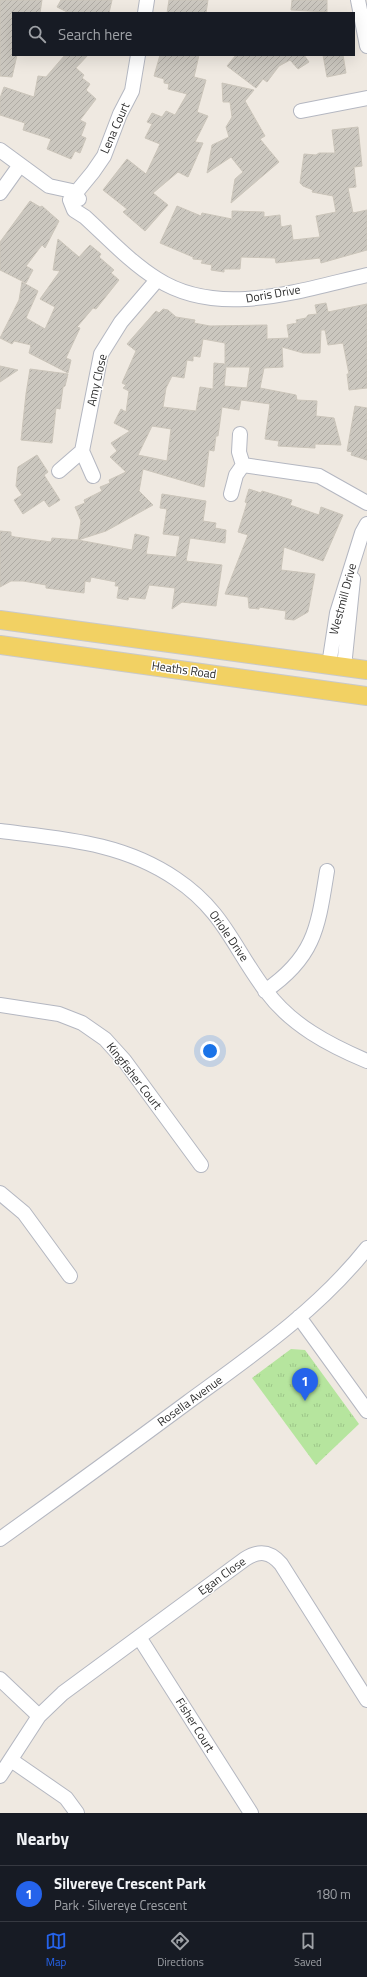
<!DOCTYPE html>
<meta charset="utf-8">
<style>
body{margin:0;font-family:"Titillium Web",sans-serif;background:#20242c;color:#f1f3f6}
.you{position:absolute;left:210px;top:1051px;width:14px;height:14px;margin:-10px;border:3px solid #fff;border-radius:50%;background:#1a73e8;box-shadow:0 0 0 6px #1a73e833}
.badge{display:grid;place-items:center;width:26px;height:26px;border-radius:50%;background:#2563eb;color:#fff;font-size:13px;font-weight:700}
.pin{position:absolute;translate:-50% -33px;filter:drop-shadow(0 1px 2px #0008)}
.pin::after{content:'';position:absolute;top:21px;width:14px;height:12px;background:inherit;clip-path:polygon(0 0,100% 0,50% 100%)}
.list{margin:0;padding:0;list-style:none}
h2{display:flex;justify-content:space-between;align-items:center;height:52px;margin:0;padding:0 16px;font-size:17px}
h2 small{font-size:13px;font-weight:400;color:#9ea1a6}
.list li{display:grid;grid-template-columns:26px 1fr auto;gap:12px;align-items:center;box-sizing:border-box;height:56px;padding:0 16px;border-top:1px solid #363941}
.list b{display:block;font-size:15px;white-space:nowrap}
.list p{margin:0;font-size:13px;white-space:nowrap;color:#9ea1a6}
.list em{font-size:13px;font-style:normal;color:#9ea1a6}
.icon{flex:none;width:22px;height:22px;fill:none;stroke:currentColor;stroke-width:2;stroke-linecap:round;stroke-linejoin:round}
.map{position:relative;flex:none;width:367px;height:1813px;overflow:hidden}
.search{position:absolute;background:#171b24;box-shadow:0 4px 16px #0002;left:12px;right:12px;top:12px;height:44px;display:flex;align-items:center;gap:10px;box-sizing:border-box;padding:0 14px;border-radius:0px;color:#9ea1a6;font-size:15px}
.sheet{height:108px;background:#171b24}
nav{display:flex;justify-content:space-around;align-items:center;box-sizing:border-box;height:56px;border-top:1px solid #363941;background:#171b24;font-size:11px;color:#9ea1a6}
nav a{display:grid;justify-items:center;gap:2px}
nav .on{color:#2563eb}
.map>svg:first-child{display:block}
.grass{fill:url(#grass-tufts)}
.building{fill:url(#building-hatch);stroke:#cbc5ba;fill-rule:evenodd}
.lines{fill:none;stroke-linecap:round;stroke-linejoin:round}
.minor-casing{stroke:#b4b7c1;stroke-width:16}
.major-casing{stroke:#c9c9c9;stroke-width:20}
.minor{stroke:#fff;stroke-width:14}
.major{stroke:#f2d163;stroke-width:18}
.labels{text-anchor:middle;stroke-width:3;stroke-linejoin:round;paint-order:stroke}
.street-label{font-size:12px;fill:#2e2e2e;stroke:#fff}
</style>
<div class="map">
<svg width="367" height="1813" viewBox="0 0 367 1813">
<defs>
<pattern id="grass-tufts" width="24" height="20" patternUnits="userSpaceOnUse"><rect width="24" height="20" fill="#b6e59e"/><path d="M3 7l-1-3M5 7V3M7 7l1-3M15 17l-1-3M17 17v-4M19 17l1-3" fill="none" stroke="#9dc588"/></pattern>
<pattern id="building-hatch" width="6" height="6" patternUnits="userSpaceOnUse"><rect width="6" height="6" fill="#cbc7bf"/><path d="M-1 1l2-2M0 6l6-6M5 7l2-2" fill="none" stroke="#afaba4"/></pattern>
</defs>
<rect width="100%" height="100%" fill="#efe9e1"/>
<path class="grass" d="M291,1349L305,1350L359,1424L316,1465L252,1378Z"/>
<path class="building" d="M0,0H42L40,13H13V55H17L12,77L0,76Z
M61,0H112L109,13H69L57,7Z
M169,0H208L206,13H167Z
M292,0H327V12L291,10Z
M65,55H88L76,68L84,75L82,78L90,84L86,90L96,99L80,120L86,123L81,136L86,138L80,153L75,151L71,159L47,149L51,139L23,130L25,123L0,115V98L4,87L34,97L38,76L46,77Z
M160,55H199L194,77L206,80L197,112L208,116L195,142L203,143L188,177L178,172L153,193L168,205L145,231L123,212L127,209L103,190L127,159L146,174L160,144L145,138L152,124L147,122L152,113L162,117L166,111L175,115L187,94L168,89L169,84L164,83V79L154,76Z
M236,55H304L309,62L298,69L290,60L279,66L267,82L263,79L256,88L227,66Z
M323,55H343L346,73L327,77Z
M222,83L254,90L245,101L265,136L260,139L279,162L231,203L235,179L243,172L231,157L207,173L212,145L229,137L226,127L232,117L230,102H223Z
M358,127L362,166L354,167L356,187L348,188L353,213L367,210V250L321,263L320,258L276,263L275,258L241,257L240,269H224V272L211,270L212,265L201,263L203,260L193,259V257L160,243L177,206L201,216L202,213L232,219V211L264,212V217L280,215L281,227L291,225L293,240L320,237L316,216L336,212L333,196L312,192L313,190L303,186L300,183L304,154L316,155L319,153H335L332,130Z
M30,201L40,207L42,206L59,221L45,248L42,245L26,266L33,270L26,283L0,270V242Z
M58,239L79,257L90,245L101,254L99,257L114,270L111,273L119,280L96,309L93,308L77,327L80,328L66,358L71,360L68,373L29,353L31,345L14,341L12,344L0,338L19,300L22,282L38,291L26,318L45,329L55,307L40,299L60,271L53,270Z
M326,303L328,312L367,304V388L349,390L347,374H349L343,343L328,345L325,330H321L320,353H303L282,347L283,367L264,368L260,388L296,395L297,400L317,401L316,416L334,418L341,445L315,444V448L278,446L279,441L265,439L270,404L241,400L239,410L222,407L218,436H216L214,451L209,450L204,487L143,469L139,491L153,505L106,531L78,540L81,521L75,507L85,503L84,500L102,491L100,487L110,483L109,480L126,472L110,457L117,451L111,443L130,431L114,423L121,409L126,412L129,391L123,388L126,385L122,383L136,351L127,344L156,311L159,313L163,309L168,310L176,317L195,320L194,323L210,326L267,325V339L289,338L287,325L297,323L296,320L306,318L308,315L317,314L315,305ZM203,339L225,343V364L214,363L213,389L200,387L196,411L163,407L166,388L172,376L184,378L187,360L193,361V356L200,357ZM226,367H250L247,388L224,386ZM152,426L171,429L167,461L138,455Z
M0,366L18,370L0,382Z
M30,369L68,374L65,386L63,387L60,409L56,408L52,443L21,440L26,394Z
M355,406L367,408V460L351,455L352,452L347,451Z
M37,455L48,472L44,475L60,500L49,507L44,500L23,514L14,500L22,495L16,486L18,467Z
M249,489L261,493L262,491L292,500L290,505L319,515L321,507L343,515L323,561L284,547L281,570L315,574L308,612L294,620L285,619L286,611L259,607V609L249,608L248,597L225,594L248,535L238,532L247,503L245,502Z
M162,494L206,501L203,521L216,523L215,528L226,530L225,543L190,538L186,561L222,565L216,606L182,602L172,609L175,588L149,585L145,599L129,597L128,600L117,598L119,586H115L116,582L91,577L90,582L85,581L84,593L46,588V585L23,581H11L0,587V531L11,532V536L15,537L51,542L52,538L78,540L132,550L135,534L149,537L146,554L176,557L180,536L163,534L167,509L160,508Z"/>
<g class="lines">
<g class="minor-casing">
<path id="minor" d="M358,0L367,46
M145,13L147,0
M301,111L367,98
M0,150L49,186L72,191L79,199
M0,193L20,165
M70,200L74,210L85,217C108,238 130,262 157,279C219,319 301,290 367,275
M70,200L93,172L104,156L120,114L132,91L138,55
M240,434L239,452L243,465
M82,451L101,354L121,322L157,280
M243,465L319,476L367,503
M59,471L82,451L93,476
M231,494L236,475L243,465
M329,665L337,613L362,533L367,524
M344,667L353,579
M0,831C63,839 122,842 176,879C224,911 234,949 266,991C291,1025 329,1045 367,1061
M265,991C315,957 318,927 327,871
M0,1005L59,1014L82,1023L105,1039L124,1060L201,1165
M0,1193L24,1213L70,1276
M299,1317L367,1411
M0,1539C63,1494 126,1448 188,1402C251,1356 318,1310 367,1248
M139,1637L251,1813
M0,1679L39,1716
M11,1760L66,1798L77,1813
M0,1776L39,1716L63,1693L245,1559C259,1550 270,1551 281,1564L367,1700"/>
</g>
<g class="major-casing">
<path id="major" d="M0,620L367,670
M0,645L367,696"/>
</g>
<use href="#minor" class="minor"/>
<use href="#major" class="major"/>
</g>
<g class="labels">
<g class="street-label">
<text transform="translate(115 128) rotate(-66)" y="4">Lena Court</text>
<text transform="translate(273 294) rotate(-10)" y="4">Doris Drive</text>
<text transform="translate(97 380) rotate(-77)" y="4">Amy Close</text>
<text transform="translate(343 599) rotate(-75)" y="4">Westmill Drive</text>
<text transform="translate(184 670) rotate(8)" y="4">Heaths Road</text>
<text transform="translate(229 936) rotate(55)" y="4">Oriole Drive</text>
<text transform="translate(134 1076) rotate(52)" y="4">Kingfisher Court</text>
<text transform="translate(190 1401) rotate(-36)" y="4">Rosella Avenue</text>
<text transform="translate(222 1576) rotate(-36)" y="4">Egan Close</text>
<text transform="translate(195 1725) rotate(58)" y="4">Fisher Court</text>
</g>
</g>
</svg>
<div class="you"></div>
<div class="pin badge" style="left:305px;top:1401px">1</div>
<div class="search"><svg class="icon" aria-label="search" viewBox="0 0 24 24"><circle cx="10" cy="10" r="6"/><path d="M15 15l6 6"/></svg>Search here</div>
</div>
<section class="sheet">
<h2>Nearby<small></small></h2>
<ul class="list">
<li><span class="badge">1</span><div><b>Silvereye Crescent Park</b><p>Park · Silvereye Crescent</p></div><em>180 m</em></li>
</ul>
</section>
<nav>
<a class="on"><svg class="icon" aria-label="map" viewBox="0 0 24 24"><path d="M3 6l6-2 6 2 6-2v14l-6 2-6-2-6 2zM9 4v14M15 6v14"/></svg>Map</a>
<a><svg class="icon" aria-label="directions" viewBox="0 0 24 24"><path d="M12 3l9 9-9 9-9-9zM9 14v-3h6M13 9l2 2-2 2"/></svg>Directions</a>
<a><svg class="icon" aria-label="saved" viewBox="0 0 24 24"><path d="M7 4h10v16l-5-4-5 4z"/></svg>Saved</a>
</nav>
